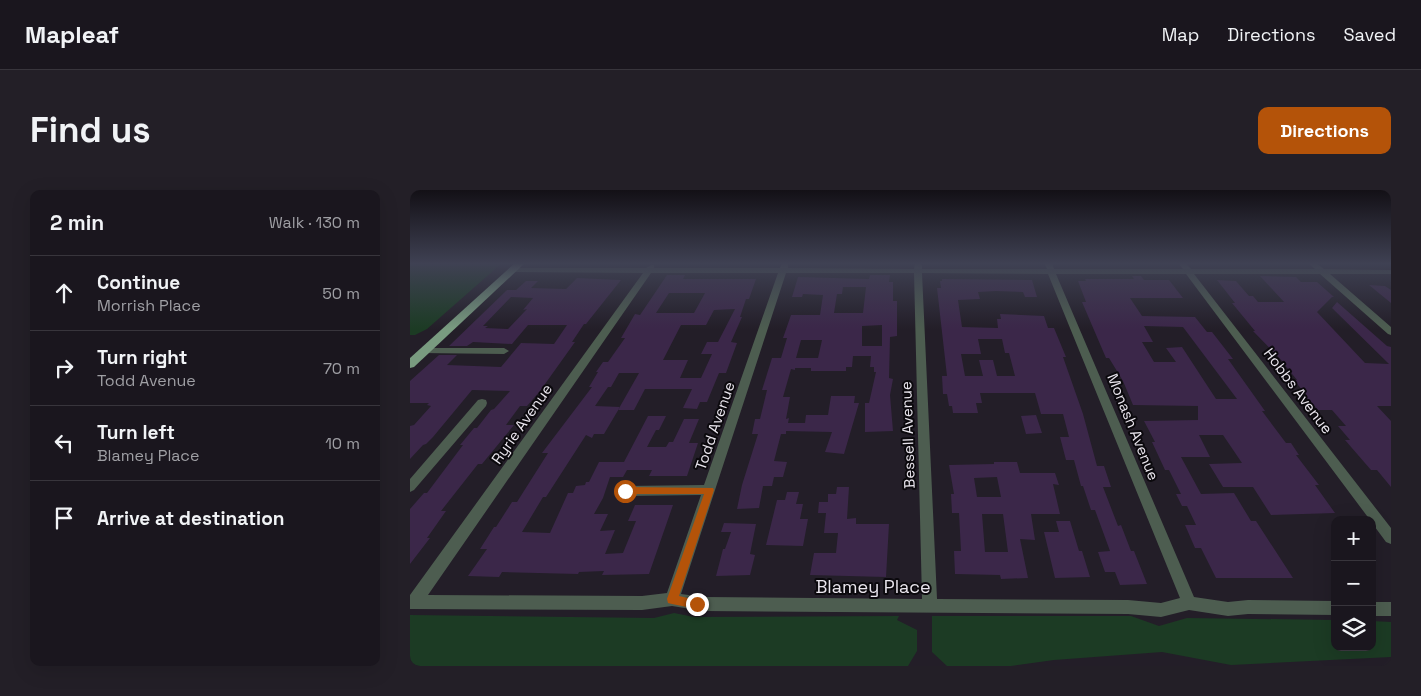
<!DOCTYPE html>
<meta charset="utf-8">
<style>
body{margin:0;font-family:"Space Grotesk",sans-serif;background:#231f27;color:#f1f3f6}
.controls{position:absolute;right:15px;bottom:15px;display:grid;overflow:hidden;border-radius:10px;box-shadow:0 5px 20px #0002}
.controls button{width:45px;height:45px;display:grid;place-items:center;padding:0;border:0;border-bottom:1px solid #38353c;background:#1a161e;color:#f1f3f6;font:25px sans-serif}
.stop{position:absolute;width:15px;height:15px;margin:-11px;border:4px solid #b45309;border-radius:50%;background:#fff}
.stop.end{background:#b45309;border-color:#fff;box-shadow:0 1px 5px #0008}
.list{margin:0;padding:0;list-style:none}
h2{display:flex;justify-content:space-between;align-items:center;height:65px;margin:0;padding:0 20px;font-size:21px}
h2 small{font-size:16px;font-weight:400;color:#9f9fa4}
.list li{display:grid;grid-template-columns:32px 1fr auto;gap:15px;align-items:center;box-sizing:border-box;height:75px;padding:0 20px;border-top:1px solid #38353c}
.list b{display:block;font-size:19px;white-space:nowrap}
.list p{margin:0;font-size:16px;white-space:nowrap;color:#9f9fa4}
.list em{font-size:16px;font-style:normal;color:#9f9fa4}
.icon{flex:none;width:28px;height:28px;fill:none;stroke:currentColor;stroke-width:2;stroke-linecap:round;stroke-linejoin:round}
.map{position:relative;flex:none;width:981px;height:476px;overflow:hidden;border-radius:10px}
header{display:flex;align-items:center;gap:30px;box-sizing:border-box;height:70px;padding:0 25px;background:#1a161e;border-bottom:1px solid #38353c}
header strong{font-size:24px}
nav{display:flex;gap:28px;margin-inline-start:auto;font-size:18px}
.intro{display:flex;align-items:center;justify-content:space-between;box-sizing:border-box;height:120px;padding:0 30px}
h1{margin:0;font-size:35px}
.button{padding:12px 22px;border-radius:10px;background:#b45309;color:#fff;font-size:18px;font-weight:700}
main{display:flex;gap:30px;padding:0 30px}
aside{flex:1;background:#1a161e;border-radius:10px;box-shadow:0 5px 20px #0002}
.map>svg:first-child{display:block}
.green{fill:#1c3b24}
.building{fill:#3b2749;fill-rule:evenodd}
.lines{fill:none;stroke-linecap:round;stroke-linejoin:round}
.minor{fill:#4d5d50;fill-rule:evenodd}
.major{fill:#799b80;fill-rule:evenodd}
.route{fill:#b45309}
.labels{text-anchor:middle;stroke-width:4;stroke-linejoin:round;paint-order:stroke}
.street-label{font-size:15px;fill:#eae6ee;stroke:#0b090d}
.near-street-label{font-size:18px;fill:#eae6ee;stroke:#0b090d}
</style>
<header>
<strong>Mapleaf</strong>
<nav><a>Map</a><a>Directions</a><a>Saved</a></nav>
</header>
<div class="intro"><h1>Find us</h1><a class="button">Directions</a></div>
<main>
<aside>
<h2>2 min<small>Walk · 130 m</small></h2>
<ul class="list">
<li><svg class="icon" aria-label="ahead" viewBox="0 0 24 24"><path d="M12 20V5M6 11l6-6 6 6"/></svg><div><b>Continue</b><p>Morrish Place</p></div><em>50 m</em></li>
<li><svg class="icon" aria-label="right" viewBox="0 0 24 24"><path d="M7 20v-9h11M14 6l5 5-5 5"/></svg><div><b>Turn right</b><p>Todd Avenue</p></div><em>70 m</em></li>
<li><svg class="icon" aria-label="left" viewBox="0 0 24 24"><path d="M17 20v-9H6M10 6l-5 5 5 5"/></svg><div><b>Turn left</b><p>Blamey Place</p></div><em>10 m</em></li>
<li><svg class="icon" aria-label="arrive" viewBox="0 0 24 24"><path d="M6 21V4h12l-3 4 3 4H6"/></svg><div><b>Arrive at destination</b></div></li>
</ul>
</aside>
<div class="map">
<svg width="981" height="476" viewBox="0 0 981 476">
<rect width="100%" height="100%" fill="#231e28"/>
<path class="green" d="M0,73H92L17,139L5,145H0Z
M264,423L284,427L489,426L487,430L507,440V461L498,476H0V425L244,428Z
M522,426H721L749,436L777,428L925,430V457H962V431L981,432V467L821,475L752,462L644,470L601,476H537L522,462Z"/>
<path class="building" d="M257,85H275L273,89H346L339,109H336L330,127H332L321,152L327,153L316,183H309L297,212H290L287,219L273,218L282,199H235L224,220H208L229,183H209L201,197H198L185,216L210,217L194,244H184L182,248L176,245L136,307H133L112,342L140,343L158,303H163L166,296L175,295L176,292H179L189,272H214L238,226H256L249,240H246L237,257H256L259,252H263L274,229H289L279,253H288L277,286H239L242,280H217L213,287H200L193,308L184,324H198L190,341L205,340L195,364L213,363L226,331H218L225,315H263L239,384L192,385L194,381L169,382L168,384L92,382L89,387L58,386L77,359H70L84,337H86L102,312H107L138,263H132L182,197H179L188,182H186L193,172H198L215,148H211L225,124L230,125ZM259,103H295L284,123H246ZM325,119L308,152H297L291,164H302L291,188H270L278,170H253L271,135H296L304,120Z
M460,85H480L479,92H483V111H487V146L480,147L479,188L483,189L480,205L483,241L455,242V213H459L466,182H464V177H460L461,166H443L442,177H436V181H401V178H385V180L381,179L373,207H380L376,229L379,228L378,233H395L396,225H418L421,206H445L444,213H449L434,264L415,262L422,242L376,241V244H371L364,271L377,272L373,287H364L362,296H353L349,318L327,319L332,295L348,244H342L345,229H350L357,200H352L362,168H371L377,148H373L381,125H410L413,105L393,104L392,107H382L388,87L459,89ZM433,97H456L453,123H424L427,104H432ZM472,135V156H452V136ZM391,150H412L408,168H386Z
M722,86H731L734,90H759L773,108H720L732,126L785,127L797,142H802L823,169H818L855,221H852L876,253H881L889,265H886L909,295H905L925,323L861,325L843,297H813L799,274L832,273L813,245H789L800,267H771L791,304L824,303L841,331H846L883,388H806L791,358H785L775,335H786L777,316H772L766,304H771L759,280H755L742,252H745L734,231L788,230V216L723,215L713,191L699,168H696L672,112H676L668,91H676L675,89H724ZM734,136L773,137L827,209H806L772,157L756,158L766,172H744L732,152H743Z
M850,86L886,87L891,92H907L924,107H922L907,122L955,173L979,174L922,118L927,112L977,156L981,157V216H967L981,231V297L967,280H961L935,250H940L928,236H936L922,220H908L895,206H897L884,190H887L874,174H875L843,141H845L822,113H825L807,90L826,91L839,106H843L848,112H874Z
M167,88L211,90L176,134H174L162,152H165L130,201L117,216H110L96,235H104L72,274H68L31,321H36L17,348H20L0,374V319L14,303H17L53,255H50L64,238H67L81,220L84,219L100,201L62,200L23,247L16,254L13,255L0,269V236L4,235L21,216L17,215L19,213H0V191L29,165H47L37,175L91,177L111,153L144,154L157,135H118L102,154L63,152L57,156H39L97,100H106L116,91H128L121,98L156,99ZM101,107L123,108L113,120L117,119L98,139L75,138L78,136H73Z
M532,89L622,90L627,107H615L613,102L586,101L568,102L570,109L548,110L552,137L588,138L587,129H591L590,124L634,126L638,138H644L656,167H653L673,224L687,276H694L701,297H693L708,336L711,335L721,361H724L737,394L710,395L705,382H695L688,362L700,361L685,320H681L673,296H671L664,270H656L650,247H659L653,224H631L625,203H570L572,213H566L568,223H543L542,216H539L537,204H533L532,186H537L527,98H531L530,91H532ZM568,149H592L595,163H599L605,186H587L583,170H569L573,186H555L551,164H571Z
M959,95L975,96L981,100V113Z
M626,225L632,243L616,244L611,226Z
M584,272H607L610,283H645L649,295L643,294L650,324H621L625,350L610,349L618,388L591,389L590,385L545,384L544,361H551L549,323H542L541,304H544L539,275L584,274ZM587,287L591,307H567L564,288ZM572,324H593L598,362H575Z
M427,297H439L437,329L446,328V334H479L476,387L400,385L404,363H426L428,343H414L416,323H408L409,312H418V304H426Z
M377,302H389L386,314H393L390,329H398L393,356L356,355L367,310H375Z
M646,331H660L669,361H672L680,387L645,388L634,342H649Z
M314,333L346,334L340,364L345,365L340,385L306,386L313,359H315L321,342H311Z"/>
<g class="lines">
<path class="minor" d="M372,73H378V78L504,79L505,73H509L512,75V79H637L634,73H642L644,79H773L768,73H776L781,79H905L898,73H906L914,79L981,80V84H920L981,137V145L978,144L910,84H784L981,338V354L976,352L962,333V330H960L776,84H646L784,407L818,412L838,410L925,411V425L838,424L818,426L779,420L751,427L718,424L294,421L262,416L232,420L0,419V405L233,83L102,82H99V78H236L241,75H244V78H370ZM241,83H368L294,295L215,296L211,298L209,301L211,304L215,306L291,305L257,403L232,406L18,405ZM376,83H504L512,409L294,407L271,404ZM512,83L638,84L770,408L751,413L718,410L527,409Z
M14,158H94L99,161L94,164L11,163L9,161Z
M72,209L76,210L77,213L76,216L4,300L0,302V289L68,210Z
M962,412H981V426H962Z"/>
<path class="major" d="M105,73H115L4,177L0,178V168Z"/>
</g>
<linearGradient id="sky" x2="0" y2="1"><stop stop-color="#131016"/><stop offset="0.53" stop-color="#3f4153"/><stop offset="1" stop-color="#3f4153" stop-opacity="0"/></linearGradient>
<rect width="981" height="139" fill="url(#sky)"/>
<path class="route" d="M215,297L303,298L304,300L269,406L291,411L293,414L291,418L287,419L262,414L258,413L257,409L294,304H215L211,301Z"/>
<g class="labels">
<g class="street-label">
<text transform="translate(888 201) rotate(53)" y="5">Hobbs Avenue</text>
<text transform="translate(112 234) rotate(-55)" y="5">Ryrie Avenue</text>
<text transform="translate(305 236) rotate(-71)" y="5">Todd Avenue</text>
<text transform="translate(723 237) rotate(68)" y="5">Monash Avenue</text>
<text transform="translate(498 245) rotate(-92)" y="5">Bessell Avenue</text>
</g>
<g class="near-street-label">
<text x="463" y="403">Blamey Place</text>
</g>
</g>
</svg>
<div class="controls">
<button>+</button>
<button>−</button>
<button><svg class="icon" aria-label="layers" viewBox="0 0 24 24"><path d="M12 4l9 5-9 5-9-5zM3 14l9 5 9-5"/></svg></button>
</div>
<div class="stop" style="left:215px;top:301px"></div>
<div class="stop end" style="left:287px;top:414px"></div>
</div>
</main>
